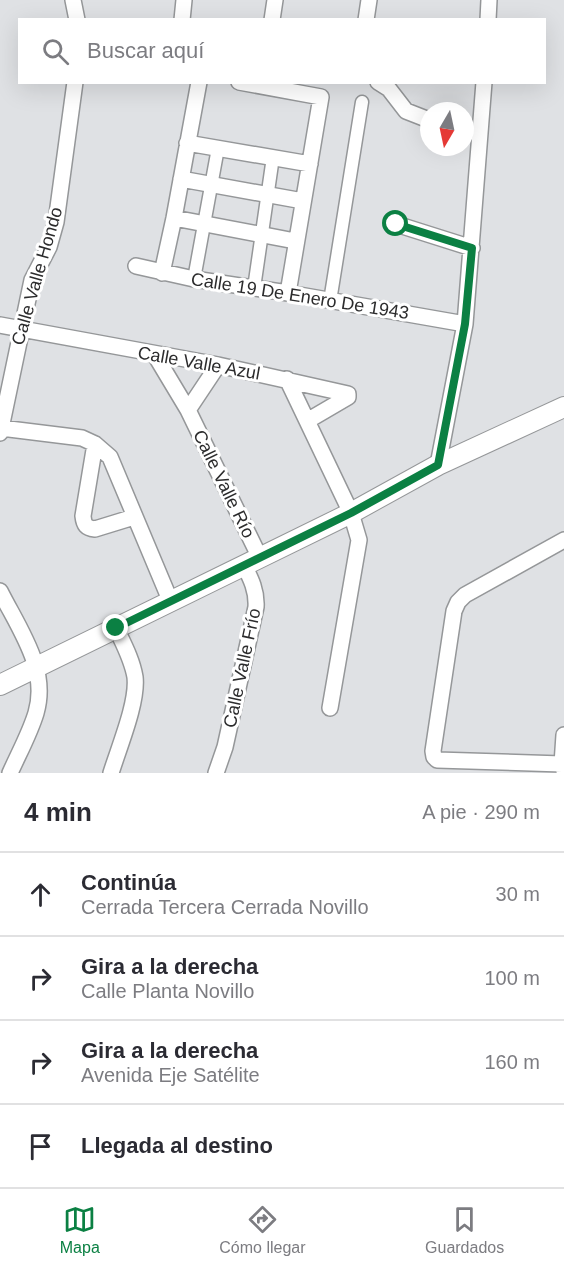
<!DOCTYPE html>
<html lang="es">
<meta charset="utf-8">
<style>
body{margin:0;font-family:Arial,sans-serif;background:#f2f2f3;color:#2b2b33}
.compass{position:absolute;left:420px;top:102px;width:54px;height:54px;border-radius:50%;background:#fff;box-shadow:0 6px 24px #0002;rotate:189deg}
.stop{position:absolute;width:18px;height:18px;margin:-14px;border:4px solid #0b8043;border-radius:50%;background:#fff}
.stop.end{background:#0b8043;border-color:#fff;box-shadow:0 2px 6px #0008}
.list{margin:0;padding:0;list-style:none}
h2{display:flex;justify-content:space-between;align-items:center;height:78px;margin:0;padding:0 24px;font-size:26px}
h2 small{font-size:20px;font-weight:400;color:#7c7c81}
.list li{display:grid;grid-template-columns:39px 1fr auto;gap:18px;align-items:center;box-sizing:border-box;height:84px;padding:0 24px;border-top:2px solid #e1e1e2}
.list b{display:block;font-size:22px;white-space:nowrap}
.list p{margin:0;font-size:20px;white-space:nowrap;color:#7c7c81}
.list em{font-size:20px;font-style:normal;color:#7c7c81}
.icon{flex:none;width:33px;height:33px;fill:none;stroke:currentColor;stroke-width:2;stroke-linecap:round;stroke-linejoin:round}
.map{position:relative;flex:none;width:564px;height:773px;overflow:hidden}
.search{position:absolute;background:#fff;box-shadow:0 6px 24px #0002;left:18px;right:18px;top:18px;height:66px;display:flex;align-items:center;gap:15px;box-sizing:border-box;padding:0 21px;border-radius:0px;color:#7c7c81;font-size:22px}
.sheet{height:414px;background:#fff}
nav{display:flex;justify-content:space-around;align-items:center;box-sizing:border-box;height:84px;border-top:2px solid #e1e1e2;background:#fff;font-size:16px;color:#7c7c81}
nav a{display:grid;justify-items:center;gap:3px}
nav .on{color:#0b8043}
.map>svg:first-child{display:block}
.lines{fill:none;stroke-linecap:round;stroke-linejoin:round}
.pedestrian-casing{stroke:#959799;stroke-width:15}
.minor-casing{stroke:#959799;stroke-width:18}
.tertiary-casing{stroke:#959799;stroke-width:22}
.pedestrian{stroke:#fff;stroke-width:12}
.minor{stroke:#fff;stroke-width:15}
.tertiary{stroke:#fff;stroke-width:20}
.route{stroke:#0b8043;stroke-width:8}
.labels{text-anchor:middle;stroke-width:6;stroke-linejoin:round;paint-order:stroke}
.street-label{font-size:18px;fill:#2c2c2d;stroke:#fff}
</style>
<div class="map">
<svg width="564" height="773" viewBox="0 0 564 773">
<rect width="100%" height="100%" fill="#dfe1e4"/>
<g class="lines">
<g class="pedestrian-casing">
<path id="pedestrian" d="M194,279L218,148
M254,288L273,157
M330,301L362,102"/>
</g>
<g class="minor-casing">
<path id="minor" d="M73,0L77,20
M182,20L184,0
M272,20L275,0
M366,20L369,0
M488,20L489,0
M239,82L321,97L288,293
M378,82L389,89L406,111L429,120
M187,143L310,164
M181,179L303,201
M174,218L295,241
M396,224L472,248
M136,266L194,279L288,293L465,324
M162,273L174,218L199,82
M0,325L218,365L348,394V397L307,421
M155,355L188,410L260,558
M287,379L351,513L359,540L330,708
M188,410L218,365
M1,428L82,438L95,444L110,457L170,600
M0,433L32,280L49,247L56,222L75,82
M95,444L83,516C84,525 86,528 95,529L134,517
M438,465L465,324L484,82
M0,591C19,629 49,669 36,713C30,733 19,753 10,773
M564,735L562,764L564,771
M562,764L437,760L434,757L433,751L454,611L458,602L465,595L564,540
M111,773C119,747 138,702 135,677C132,659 123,643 116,628
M216,773L225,747L256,607C257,591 251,579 244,565"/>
</g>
<g class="tertiary-casing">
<path id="tertiary" d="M0,685L351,513L438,465L564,407"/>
</g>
<use href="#pedestrian" class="pedestrian"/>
<use href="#minor" class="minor"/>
<use href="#tertiary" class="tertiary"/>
</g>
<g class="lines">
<path class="route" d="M116,628L351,513L438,465L465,324L472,248L396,224"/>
</g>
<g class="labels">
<g class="street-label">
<text transform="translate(37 276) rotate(-74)" y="6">Calle Valle Hondo</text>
<text transform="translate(300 296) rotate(9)" y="6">Calle 19 De Enero De 1943</text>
<text transform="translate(199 363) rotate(10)" y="6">Calle Valle Azul</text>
<text transform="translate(224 484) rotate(64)" y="6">Calle Valle Río</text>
<text transform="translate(242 668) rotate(-78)" y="6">Calle Valle Frío</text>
</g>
</g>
</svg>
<svg class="compass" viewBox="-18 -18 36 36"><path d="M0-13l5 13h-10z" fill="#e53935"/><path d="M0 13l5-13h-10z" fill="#7c7c81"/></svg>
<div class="stop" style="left:396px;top:224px"></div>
<div class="stop end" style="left:116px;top:628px"></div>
<div class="search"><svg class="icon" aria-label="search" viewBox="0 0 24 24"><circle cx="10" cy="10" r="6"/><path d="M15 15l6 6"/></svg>Buscar aquí</div>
</div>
<section class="sheet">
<h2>4 min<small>A pie · 290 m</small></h2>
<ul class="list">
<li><svg class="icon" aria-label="ahead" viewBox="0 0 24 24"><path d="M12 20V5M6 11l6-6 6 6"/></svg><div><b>Continúa</b><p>Cerrada Tercera Cerrada Novillo</p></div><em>30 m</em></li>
<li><svg class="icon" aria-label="right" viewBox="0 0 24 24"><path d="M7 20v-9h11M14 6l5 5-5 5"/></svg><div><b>Gira a la derecha</b><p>Calle Planta Novillo</p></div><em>100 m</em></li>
<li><svg class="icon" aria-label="right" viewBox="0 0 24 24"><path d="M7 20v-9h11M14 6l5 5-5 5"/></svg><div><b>Gira a la derecha</b><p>Avenida Eje Satélite</p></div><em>160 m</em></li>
<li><svg class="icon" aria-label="arrive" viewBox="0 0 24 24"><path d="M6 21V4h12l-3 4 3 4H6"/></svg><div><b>Llegada al destino</b></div></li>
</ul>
</section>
<nav>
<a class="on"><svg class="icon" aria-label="map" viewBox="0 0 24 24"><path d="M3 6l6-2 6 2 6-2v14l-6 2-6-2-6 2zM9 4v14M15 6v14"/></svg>Mapa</a>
<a><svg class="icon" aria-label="directions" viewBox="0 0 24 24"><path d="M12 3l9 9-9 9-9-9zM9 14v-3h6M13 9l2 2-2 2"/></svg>Cómo llegar</a>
<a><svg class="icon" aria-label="saved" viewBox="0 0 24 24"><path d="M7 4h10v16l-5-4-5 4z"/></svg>Guardados</a>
</nav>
